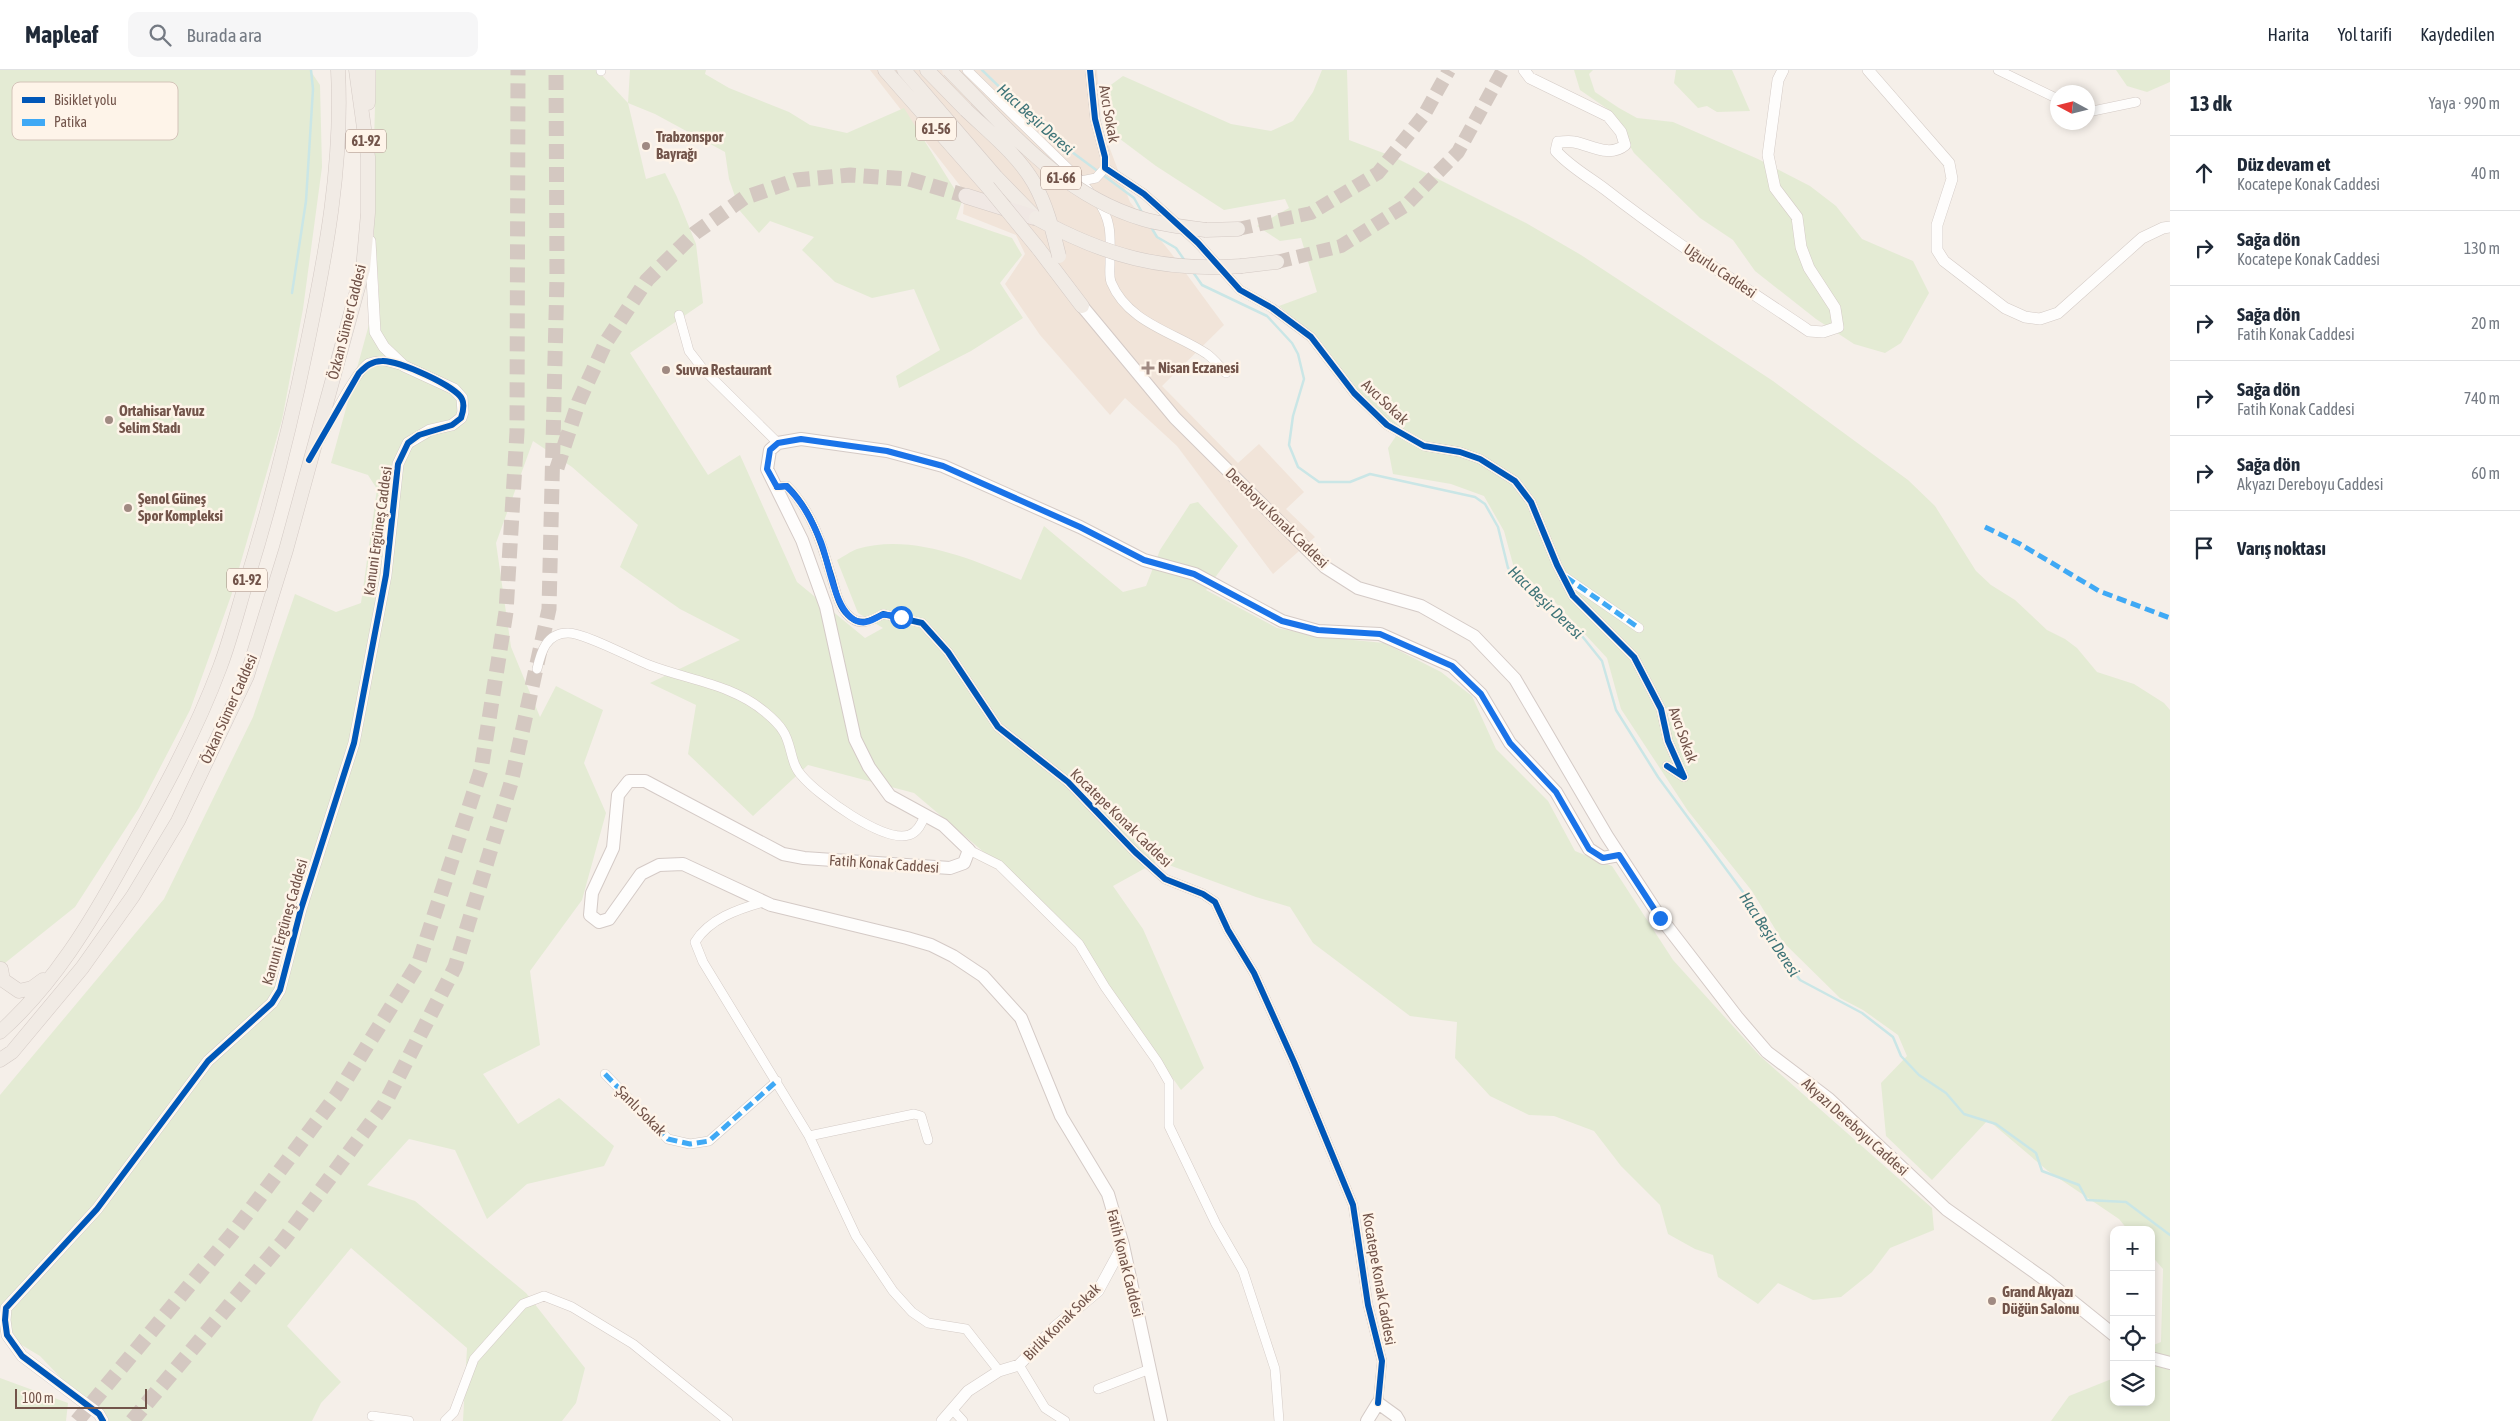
<!DOCTYPE html>
<html lang="tr">
<meta charset="utf-8">
<style>
body{margin:0;font-family:"Asap Condensed",sans-serif;background:#f6f6f7;color:#1f2937}
.controls{position:absolute;right:15px;bottom:15px;display:grid;overflow:hidden;border-radius:10px;box-shadow:0 2px 8px #0003}
.controls button{width:45px;height:45px;display:grid;place-items:center;padding:0;border:0;border-bottom:1px solid #e0e1e3;background:#fff;color:#1f2937;font:25px sans-serif}
.compass{position:absolute;left:2050px;top:15px;width:45px;height:45px;border-radius:50%;background:#fff;box-shadow:0 2px 8px #0003;rotate:277deg}
.scale{position:absolute;left:15px;bottom:12px;width:132px;box-sizing:border-box;padding-left:5px;border:2px solid #72544a;border-top:0;font-size:14px;line-height:18px;white-space:nowrap;color:#72544a;-webkit-text-stroke:4px #fef4e9;paint-order:stroke}
.stop{position:absolute;width:15px;height:15px;margin:-11px;border:4px solid #1a73e8;border-radius:50%;background:#fff}
.stop.end{background:#1a73e8;border-color:#fff;box-shadow:0 1px 5px #0008}
.list{margin:0;padding:0;list-style:none}
h2{display:flex;justify-content:space-between;align-items:center;height:65px;margin:0;padding:0 20px;font-size:21px}
h2 small{font-size:16px;font-weight:400;color:#747a83}
.list li{display:grid;grid-template-columns:32px 1fr auto;gap:15px;align-items:center;box-sizing:border-box;height:75px;padding:0 20px;border-top:1px solid #e0e1e3}
.list b{display:block;font-size:19px;white-space:nowrap}
.list p{margin:0;font-size:16px;white-space:nowrap;color:#747a83}
.list em{font-size:16px;font-style:normal;color:#747a83}
.icon{flex:none;width:28px;height:28px;fill:none;stroke:currentColor;stroke-width:2;stroke-linecap:round;stroke-linejoin:round}
.map{position:relative;flex:none;width:2170px;height:1351px;overflow:hidden}
header{display:flex;align-items:center;gap:30px;box-sizing:border-box;height:70px;padding:0 25px;background:#fff;border-bottom:1px solid #e0e1e3}
header strong{font-size:24px}
nav{display:flex;gap:28px;margin-inline-start:auto;font-size:18px}
.search{width:350px;height:45px;background:#f6f6f7;display:flex;align-items:center;gap:12px;box-sizing:border-box;padding:0 18px;border-radius:10px;color:#747a83;font-size:19px}
main{display:flex}
aside{flex:1;background:#fff}
.map>svg:first-child{display:block}
.residential{fill:#f1e4d9}
.green{fill:#e4ebd4}
.lines{fill:none;stroke-linecap:round;stroke-linejoin:round}
.stream{stroke:#cae6e6;stroke-width:2.5}
.primary-tunnel{stroke:#d4c8c1;stroke-width:14;stroke-dasharray:14 7;stroke-linecap:butt}
.trunk-tunnel{stroke:#d4c8c1;stroke-width:15;stroke-dasharray:15 8;stroke-linecap:butt}
.minor-casing{stroke:#d4cbc6;stroke-width:10}
.tertiary-casing{stroke:#d4cbc6;stroke-width:12}
.secondary-casing{stroke:#d4cac6;stroke-width:14}
.primary-casing{stroke:#d4cac5;stroke-width:15}
.trunk-casing{stroke:#d4cac5;stroke-width:16}
.minor{stroke:#fefdfc;stroke-width:9}
.tertiary{stroke:#fefdfc;stroke-width:11}
.secondary{stroke:#fefdfc;stroke-width:12}
.primary{stroke:#f1ebe5;stroke-width:14}
.trunk{stroke:#f0e8e4;stroke-width:15}
.primary-bridge-casing{stroke:#d4cac5;stroke-width:15;stroke-linecap:butt}
.primary-bridge{stroke:#f1ebe5;stroke-width:14}
.quiet{stroke:#3fa9f5;stroke-width:5;stroke-dasharray:10 5;stroke-linecap:butt}
.cycleway-casing{stroke:#fef4e9;stroke-width:9}
.cycleway{stroke:#0057b8;stroke-width:6}
.route{stroke:#1a73e8;stroke-width:6}
.poi-dot{fill:#a08a82;stroke:#fef4e9;stroke-width:2}
.labels{text-anchor:middle;stroke-width:5;stroke-linejoin:round;paint-order:stroke}
.shield{fill:#fef4e9;stroke:#9c847a;stroke-width:1}
.shield-label{font-size:14px;font-weight:bold;fill:#72544a}
.street-label{font-size:15px;fill:#72544a;stroke:#fef4e9}
.poi-label{font-size:15px;font-weight:bold;fill:#72544a;stroke:#fef4e9;text-anchor:start}
.water-label{font-size:16px;font-style:italic;fill:#3e7478;stroke:#fef4e9}
.key{fill:#fef4e9;stroke:#d4c4b9;stroke-width:1}
.key-label{font-size:14px;fill:#72544a}
</style>
<header>
<strong>Mapleaf</strong>
<div class="search"><svg class="icon" aria-label="search" viewBox="0 0 24 24"><circle cx="10" cy="10" r="6"/><path d="M15 15l6 6"/></svg>Burada ara</div>
<nav><a>Harita</a><a>Yol tarifi</a><a>Kaydedilen</a></nav>
</header>
<main>
<div class="map">
<svg width="2170" height="1351" viewBox="0 0 2170 1351">
<rect width="100%" height="100%" fill="#f5efe9"/>
<path class="residential" d="M870,0H1097L1101,55L1130,132L1171,183L1224,255L1162,316L1238,393L1259,374L1304,422L1286,439L1315,467L1273,504L1177,376L1125,328L1110,345L1040,265L1005,214L1025,184L1016,165L963,144L965,122Z"/>
<path class="green" d="M0,0H310L320,15L322,97L303,239L282,350L231,526L190,640L139,738L75,837L0,897Z
M376,0H597L628,33L630,0H706L705,4L729,18L789,42L810,55L847,63L904,38L962,131L956,149L1012,168L1022,185L1000,213L1023,248L971,281L899,318L896,306L940,280L914,219L872,228L835,212L802,180L814,167L770,151L759,163L740,141L729,109L725,82L655,44L628,33L646,109L665,103L677,127L696,174L703,233L630,283L708,405L740,385L797,512L865,568L883,558L858,543L837,490C843,487 851,481 857,479C911,463 972,489 1021,510L1044,456L1123,522L1146,516L1160,480L1190,434L1198,432L1238,476L1206,520L1277,558L1323,567L1384,573L1441,602L1472,626L1496,679L1548,731L1575,781L1612,796L1673,890L1760,986L1932,1138L1934,1160L1890,1178L1872,1202L1841,1227L1813,1230L1778,1213L1758,1234L1718,1207L1713,1185L1695,1179L1668,1164L1660,1135L1621,1096L1594,1061L1554,1046L1529,1045L1490,1026L1455,988L1457,952L1410,946L1313,873L1290,837L1256,827L1158,791L1113,816L1143,859L1204,998L1181,1020L1079,874L999,795L914,723L808,695L753,746L688,684L696,635L650,613L740,570L680,539L620,497L638,455L572,397L533,371L496,473L511,577L540,647L556,616L603,640L584,693L606,743L582,830L530,901L540,975L483,1004L518,1054L559,1028L614,1076L604,1096L527,1114L487,1149L455,1080L409,1069L367,1115L415,1131L526,1223L585,1298L576,1333L562,1351H463L467,1278L351,1178L287,1256L341,1312L321,1333L312,1351H102L40,1286L0,1262V1025L164,829L253,647L295,524L336,542L361,533L377,419L368,405L331,393L379,218L372,145Z
M1322,0H1347L1349,70L1394,87L1526,153L1581,185L1773,311L1908,410L1935,436L1976,501L1991,515L2015,530L2047,560L2065,569L2077,578L2097,602L2134,614L2164,633L2170,640V1351H2051L2069,1326L2114,1308V1332H2151V1276L2161,1272L2163,1199L2151,1185V1160H2128L2119,1149L2048,1101L1988,1050L1932,1110L1886,1066L1881,1013L1907,986L1898,965L1863,940L1840,928L1783,872L1752,821L1688,741L1621,639L1607,588L1555,532L1514,498L1504,461L1484,426L1451,414L1393,404L1388,378L1396,366L1395,356L1355,320L1312,264L1279,236L1317,222L1301,168L1280,171L1257,156L1289,138L1285,129L1224,140L1156,96L1116,66L1104,20L1123,6L1231,54L1271,61L1293,51L1313,22Z
M1574,0H1593L1589,4L1595,22L1619,38L1637,48L1673,52L1758,89L1810,116L1836,136L1862,169L1913,191L1929,223L1901,273L1885,283L1854,274L1816,249L1755,201L1733,170L1700,148L1634,83L1609,40L1580,20Z
M1676,0H1732L1750,41L1717,42L1707,36L1698,38L1674,13Z
M2116,0H2170V12L2147,22L2127,16Z
M0,1308L68,1333L66,1351H0Z"/>
<g class="lines">
<path class="stream" d="M982,0L1049,65L1134,128L1143,144
M1151,157L1157,167L1176,178L1185,191
M1193,202L1202,215L1267,246L1292,273L1298,284L1304,309L1293,346L1289,375L1298,397L1319,412H1350L1370,404L1475,427L1485,434L1498,457L1508,498L1578,561L1602,591L1616,640L1658,707L1760,845L1779,880L1800,910L1862,943L1893,967L1901,986L1919,1005L1946,1023L1964,1044L1996,1054L2036,1083L2042,1101L2079,1115L2087,1130L2126,1132L2170,1165
M292,223L306,131L313,19L311,0"/>
<path class="primary-tunnel" d="M1238,159L1311,143L1378,103L1424,45L1449,0
M1277,192L1341,176L1405,136L1458,82L1503,0"/>
<path class="trunk-tunnel" d="M557,398L579,331L606,272L647,210L695,163L744,128L796,110L850,105L909,109L966,126
M77,1351L232,1164L336,1026L419,892L481,700L506,542L517,362L518,0
M132,1351L283,1171L384,1035L455,897L511,713L549,539L557,206L556,0"/>
<g class="minor-casing">
<path id="minor" d="M601,0V1
M967,0L1081,111
M1090,0L1095,49L1105,87V98L1144,124L1163,141L1198,173L1240,220L1272,238L1311,267L1354,323L1387,355L1424,376L1460,382L1480,389L1515,411L1531,432L1557,495L1573,526L1634,587L1661,639L1668,671L1684,707L1667,696
M1998,0L2058,29
M2088,42L2136,32
M1089,121L1081,111L1096,108L1105,98
M1098,131C1113,153 1110,168 1110,193C1110,199 1109,206 1111,212C1128,253 1174,262 1207,284C1214,289 1220,297 1226,303
M679,245L689,281L703,299L778,373
M320,370C329,355 356,300 369,293C380,288 392,293 404,296
M777,417L787,416C811,440 821,471 830,502C835,516 837,535 848,545C859,557 871,551 883,544L922,553L948,582L998,657L1068,712L1135,782L1165,809L1203,824L1215,832L1228,860L1254,903L1294,992L1353,1135L1368,1235L1382,1291L1378,1333
M1562,505L1639,558
M537,599C541,582 546,563 568,563C585,563 631,588 649,595C688,610 732,614 765,642C771,647 779,654 783,661C792,674 790,694 802,706C818,725 883,773 909,765C918,762 922,753 925,745
M969,780L999,795L1079,874L1105,917L1157,991L1169,1012V1056L1216,1154L1243,1201L1275,1299L1279,1351
M763,832C738,839 709,849 695,872L703,892L809,1066L856,1166L893,1221L912,1242L928,1253L966,1259L999,1301
M605,1004L668,1069L690,1074L709,1071L777,1011
M809,1066L914,1044L921,1046L928,1070
M1019,1295L1045,1338L1065,1351
M1098,1319L1150,1299
M952,1339L963,1351
M372,1346L409,1351
M445,1351L454,1342L474,1289L523,1234L544,1226L572,1237L633,1274L728,1351"/>
</g>
<g class="tertiary-casing">
<path id="tertiary" d="M1524,0L1530,8L1608,46L1621,62L1625,75C1609,88 1591,75 1574,72C1569,71 1563,72 1558,72L1556,81C1570,97 1589,107 1606,120C1671,171 1741,215 1809,261L1823,262L1838,257L1835,238L1809,198L1801,177L1797,147L1775,118L1768,85L1778,10L1783,0
M1868,0L1949,93L1952,109L1937,155V180L1944,191L2005,238L2025,247L2040,249L2058,243L2142,168L2163,158L2170,157
M103,1351L99,1344L22,1286L7,1265L5,1250L6,1238L97,1139L208,991L272,933L280,920L301,839L354,673L386,505L398,394L408,373L430,360L452,355L461,348L463,342L462,328L454,319L404,296L384,277L375,262L370,171
M942,1351L968,1321L999,1301L1019,1295L1055,1257L1098,1221L1123,1175"/>
</g>
<g class="secondary-casing">
<path id="secondary" d="M1082,236L1175,348L1325,497L1358,518L1421,536L1474,566L1515,609L1607,766L1660,847L1737,947L1767,982L1829,1029L1946,1139L2047,1211L2114,1265
M2151,1288L2170,1293
M1161,1351L1123,1175L1108,1124L1061,1046L1021,948L983,906L953,886L931,875L907,868L771,835L683,794L659,795L641,804L609,849L599,852L590,845L592,823L613,778L618,725L629,711H645L783,784L804,788L950,798L964,793L969,780L943,755L890,726L869,697L855,669L826,537L802,470L767,399L770,380L778,373L801,369L887,381L943,396L1080,457L1144,490L1195,504L1282,551L1318,561L1380,564L1452,596L1481,624L1510,673L1556,722L1589,779L1603,788L1619,785
M1367,1351L1378,1333L1396,1346L1399,1351"/>
</g>
<g class="primary-casing">
<path id="primary" d="M368,0V33
M885,0L988,117
M904,0L996,107L1036,148
M927,0L966,40
M1206,160L1238,159
M1038,178L1082,236
M1242,196L1277,192
M1,899L3,910L19,921L32,918L43,910
M0,962C54,914 91,852 125,790C160,727 195,664 220,597C229,573 236,547 243,523C269,441 290,358 307,275C326,184 343,93 338,0
M0,990L12,982L82,898L133,826L178,751L247,606L286,480L363,199L368,143V87L356,0"/>
</g>
<g class="trunk-casing">
<path id="trunk" d="M966,126L1036,148"/>
</g>
<use href="#minor" class="minor"/>
<use href="#tertiary" class="tertiary"/>
<use href="#secondary" class="secondary"/>
<use href="#primary" class="primary"/>
<use href="#trunk" class="trunk"/>
<g class="primary-bridge-casing">
<path id="primary-bridge" d="M949,0C1007,58 1061,125 1143,149C1163,155 1185,157 1206,160
M966,40C989,62 1018,85 1034,113C1047,136 1053,162 1059,186
M988,117L1038,178
M1036,148C1105,186 1163,202 1242,196"/>
</g>
<use href="#primary-bridge" class="primary-bridge"/>
<path class="quiet" d="M1985,457L2020,474L2099,521L2170,548
M1566,507L1639,558
M605,1004L668,1069L690,1074L709,1071L777,1011"/>
<g class="cycleway-casing">
<path id="cycleway" d="M1090,0L1095,49L1105,87V98L1144,124L1163,141L1198,173L1240,220L1272,238L1311,267L1354,323L1387,355L1424,376L1460,382L1480,389L1515,411L1531,432L1557,495L1573,526L1634,587L1661,639L1668,671L1684,707L1667,696
M777,417L787,416C811,440 821,471 830,502C835,516 837,535 848,545C859,557 871,551 883,544L922,553L948,582L998,657L1068,712L1135,782L1165,809L1203,824L1215,832L1228,860L1254,903L1294,992L1353,1135L1368,1235L1382,1291L1378,1333
M103,1351L99,1344L22,1286L7,1265L5,1250L6,1238L97,1139L208,991L272,933L280,920L301,839L354,673L386,505L398,394L408,373L419,365L452,355L461,348C463,342 465,335 462,329C456,316 398,290 382,291C372,291 366,296 359,303L309,390"/>
</g>
<use href="#cycleway" class="cycleway"/>
</g>
<g class="lines">
<path class="route" d="M901,547C895,546 887,544 882,545C875,548 868,554 860,552C835,547 829,492 821,472C812,451 803,432 786,416L777,417L767,399L770,380L778,373L801,369L887,381L943,396L1080,457L1144,490L1194,504L1282,551L1318,560L1380,564L1452,596L1481,624L1510,673L1556,722L1589,779L1603,788L1619,785L1660,848"/>
</g>
<g class="poi-dot">
<circle cx="646" cy="76" r="5"/>
<path d="M1145.5 290.5h5v5h5v5h-5v5h-5v-5h-5v-5h5z"/>
<circle cx="666" cy="300" r="5"/>
<circle cx="109" cy="350" r="5"/>
<circle cx="128" cy="438" r="5"/>
<circle cx="1992" cy="1231" r="5"/>
</g>
<g class="labels">
<g class="shield">
<rect x="916" y="47.5" width="40" height="23" rx="4"/>
<rect x="346" y="59.5" width="40" height="23" rx="4"/>
<rect x="1041" y="96.5" width="40" height="23" rx="4"/>
<rect x="227" y="498.5" width="40" height="23" rx="4"/>
</g>
<g class="shield-label">
<text x="936" y="64">61-56</text>
<text x="366" y="76">61-92</text>
<text x="1061" y="113">61-66</text>
<text x="247" y="515">61-92</text>
</g>
<g class="street-label">
<text transform="translate(1109 44) rotate(80)" y="5">Avcı Sokak</text>
<text transform="translate(1720 201) rotate(34)" y="5">Uğurlu Caddesi</text>
<text transform="translate(347 252) rotate(-76)" y="5">Özkan Sümer Caddesi</text>
<text transform="translate(1385 332) rotate(43)" y="5">Avcı Sokak</text>
<text transform="translate(1277 448) rotate(44)" y="5">Dereboyu Konak Caddesi</text>
<text transform="translate(378 461) rotate(-82)" y="5">Kanuni Ergüneş Caddesi</text>
<text transform="translate(229 639) rotate(-66)" y="5">Özkan Sümer Caddesi</text>
<text transform="translate(1683 665) rotate(70)" y="5">Avcı Sokak</text>
<text transform="translate(1121 748) rotate(44)" y="5">Kocatepe Konak Caddesi</text>
<text transform="translate(884 794) rotate(4)" y="5">Fatih Konak Caddesi</text>
<text transform="translate(285 852) rotate(-74)" y="5">Kanuni Ergüneş Caddesi</text>
<text transform="translate(641 1041) rotate(45)" y="5">Şanlı Sokak</text>
<text transform="translate(1855 1057) rotate(42)" y="5">Akyazı Dereboyu Caddesi</text>
<text transform="translate(1125 1193) rotate(76)" y="5">Fatih Konak Caddesi</text>
<text transform="translate(1379 1209) rotate(80)" y="5">Kocatepe Konak Caddesi</text>
<text transform="translate(1062 1252) rotate(-45)" y="5">Birlik Konak Sokak</text>
</g>
<g class="poi-label">
<text x="656" y="72">Trabzonspor<tspan x="656" dy="17">Bayrağı</tspan></text>
<text x="1158" y="303">Nisan Eczanesi</text>
<text x="676" y="305">Suvva Restaurant</text>
<text x="119" y="346">Ortahisar Yavuz<tspan x="119" dy="17">Selim Stadı</tspan></text>
<text x="138" y="434">Şenol Güneş<tspan x="138" dy="17">Spor Kompleksi</tspan></text>
<text x="2002" y="1227">Grand Akyazı<tspan x="2002" dy="17">Düğün Salonu</tspan></text>
</g>
<g class="water-label">
<text transform="translate(1036 49) rotate(42)" y="6">Hacı Beşir Deresi</text>
<text transform="translate(1546 532) rotate(44)" y="6">Hacı Beşir Deresi</text>
<text transform="translate(1770 864) rotate(57)" y="6">Hacı Beşir Deresi</text>
</g>
</g>
<rect x="12" y="12" width="166" height="58" rx="8" class="key"/>
<rect x="22" y="27" width="23" height="6" fill="#0057b8"/>
<rect x="22" y="49" width="23" height="7" fill="#3fa9f5"/>
<g class="key-label">
<text x="54" y="35">Bisiklet yolu</text>
<text x="54" y="57">Patika</text>
</g>
</svg>
<div class="controls">
<button>+</button>
<button>−</button>
<button><svg class="icon" aria-label="locate" viewBox="0 0 24 24"><circle cx="12" cy="12" r="6"/><path d="M12 2v4M12 18v4M2 12h4M18 12h4"/></svg></button>
<button><svg class="icon" aria-label="layers" viewBox="0 0 24 24"><path d="M12 4l9 5-9 5-9-5zM3 14l9 5 9-5"/></svg></button>
</div>
<svg class="compass" viewBox="-18 -18 36 36"><path d="M0-13l5 13h-10z" fill="#e53935"/><path d="M0 13l5-13h-10z" fill="#747a83"/></svg>
<div class="scale">100 m</div>
<div class="stop" style="left:901px;top:547px"></div>
<div class="stop end" style="left:1660px;top:848px"></div>
</div>
<aside>
<h2>13 dk<small>Yaya · 990 m</small></h2>
<ul class="list">
<li><svg class="icon" aria-label="ahead" viewBox="0 0 24 24"><path d="M12 20V5M6 11l6-6 6 6"/></svg><div><b>Düz devam et</b><p>Kocatepe Konak Caddesi</p></div><em>40 m</em></li>
<li><svg class="icon" aria-label="right" viewBox="0 0 24 24"><path d="M7 20v-9h11M14 6l5 5-5 5"/></svg><div><b>Sağa dön</b><p>Kocatepe Konak Caddesi</p></div><em>130 m</em></li>
<li><svg class="icon" aria-label="right" viewBox="0 0 24 24"><path d="M7 20v-9h11M14 6l5 5-5 5"/></svg><div><b>Sağa dön</b><p>Fatih Konak Caddesi</p></div><em>20 m</em></li>
<li><svg class="icon" aria-label="right" viewBox="0 0 24 24"><path d="M7 20v-9h11M14 6l5 5-5 5"/></svg><div><b>Sağa dön</b><p>Fatih Konak Caddesi</p></div><em>740 m</em></li>
<li><svg class="icon" aria-label="right" viewBox="0 0 24 24"><path d="M7 20v-9h11M14 6l5 5-5 5"/></svg><div><b>Sağa dön</b><p>Akyazı Dereboyu Caddesi</p></div><em>60 m</em></li>
<li><svg class="icon" aria-label="arrive" viewBox="0 0 24 24"><path d="M6 21V4h12l-3 4 3 4H6"/></svg><div><b>Varış noktası</b></div></li>
</ul>
</aside>
</main>
